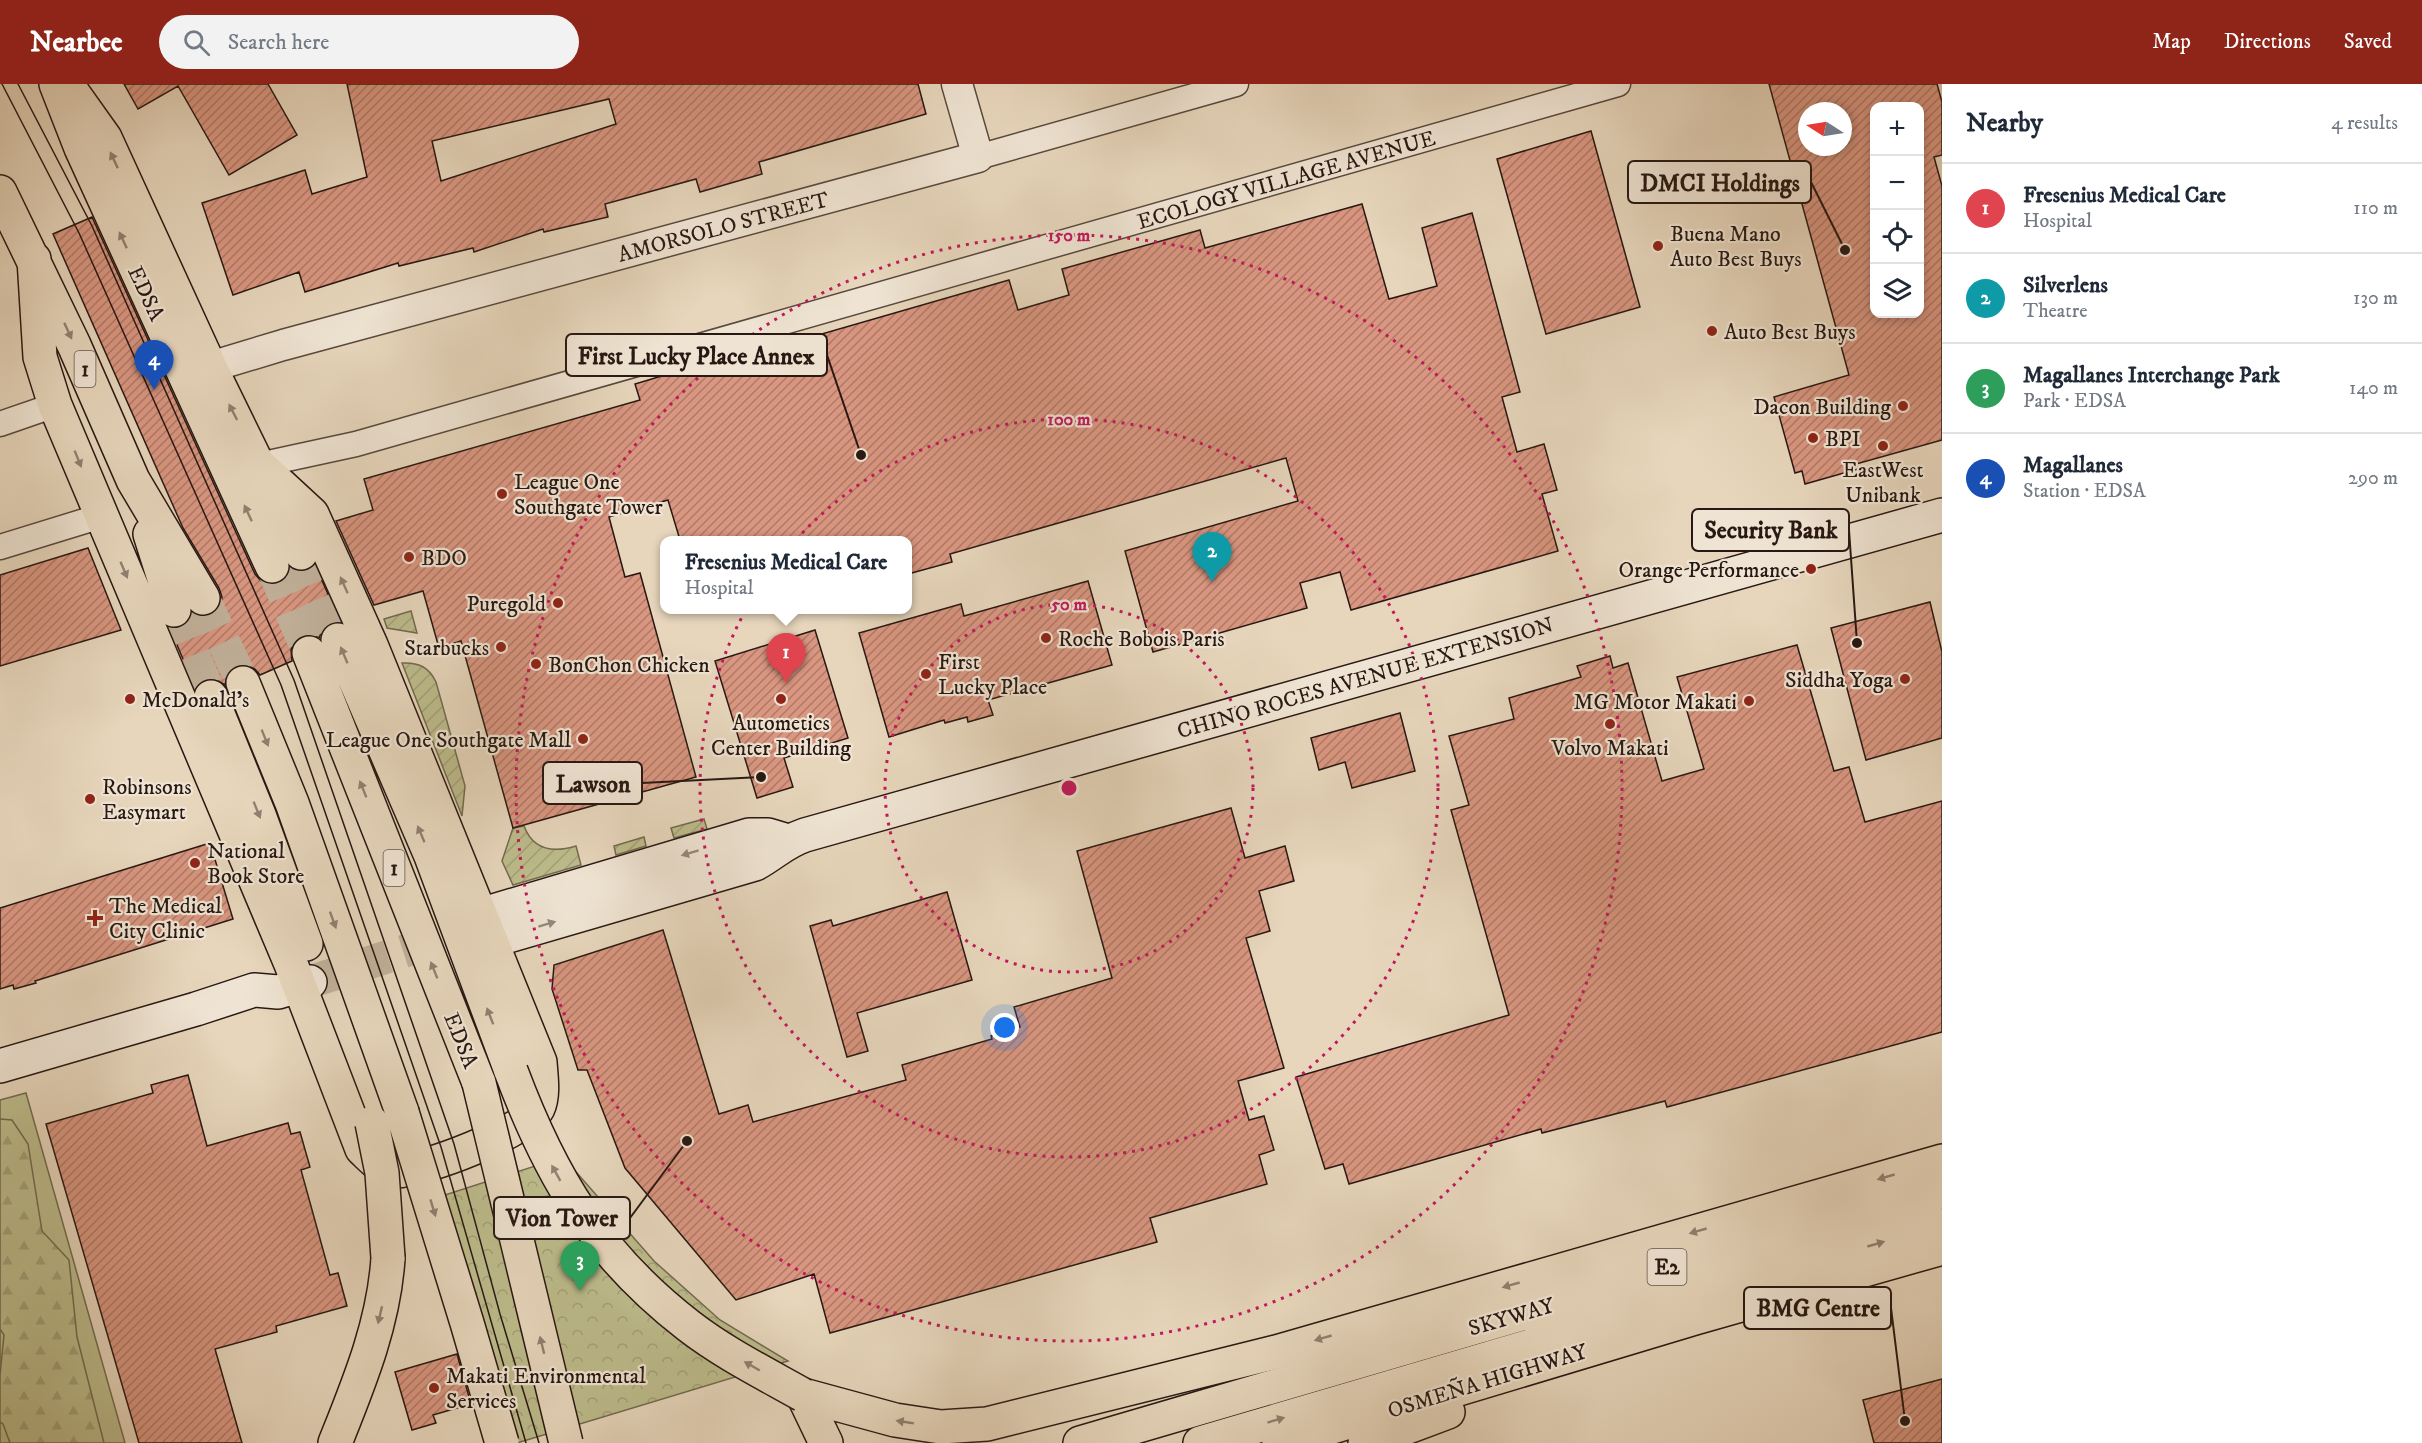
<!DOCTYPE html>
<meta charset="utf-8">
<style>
body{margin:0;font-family:"IM FELL DW Pica",serif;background:#f2f2f3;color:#1f2937}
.controls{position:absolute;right:18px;top:18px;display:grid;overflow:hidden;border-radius:12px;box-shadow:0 3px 9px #0003}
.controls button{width:54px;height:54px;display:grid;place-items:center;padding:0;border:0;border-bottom:2px solid #e0e1e3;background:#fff;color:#1f2937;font:30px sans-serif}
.compass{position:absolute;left:1798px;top:18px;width:54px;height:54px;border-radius:50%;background:#fff;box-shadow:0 3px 9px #0003;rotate:282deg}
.you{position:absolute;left:1005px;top:944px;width:21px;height:21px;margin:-15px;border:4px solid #fff;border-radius:50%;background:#1a73e8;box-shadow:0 0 0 9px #1a73e833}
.badge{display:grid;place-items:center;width:39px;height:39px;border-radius:50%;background:#8f2418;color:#fff;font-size:20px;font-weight:700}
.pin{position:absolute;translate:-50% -50px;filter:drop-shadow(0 2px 3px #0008)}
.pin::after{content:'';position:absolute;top:32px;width:21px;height:18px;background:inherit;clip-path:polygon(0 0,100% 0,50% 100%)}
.popup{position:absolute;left:660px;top:452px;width:252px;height:78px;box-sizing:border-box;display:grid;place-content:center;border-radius:12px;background:#fff;filter:drop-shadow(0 2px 4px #0005);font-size:20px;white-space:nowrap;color:#747a83}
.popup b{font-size:22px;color:#1f2937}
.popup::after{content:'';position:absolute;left:50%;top:100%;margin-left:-12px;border:12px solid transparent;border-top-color:#fff}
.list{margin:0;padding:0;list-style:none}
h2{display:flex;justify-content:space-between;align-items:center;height:78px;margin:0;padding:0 24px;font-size:26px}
h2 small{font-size:20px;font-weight:400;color:#747a83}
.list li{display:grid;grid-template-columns:39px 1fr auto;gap:18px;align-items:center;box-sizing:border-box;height:90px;padding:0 24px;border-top:2px solid #e0e1e3}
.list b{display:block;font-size:22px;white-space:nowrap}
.list p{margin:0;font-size:20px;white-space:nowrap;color:#747a83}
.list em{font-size:20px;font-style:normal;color:#747a83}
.icon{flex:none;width:33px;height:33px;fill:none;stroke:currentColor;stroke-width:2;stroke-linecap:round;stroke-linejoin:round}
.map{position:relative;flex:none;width:1942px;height:1359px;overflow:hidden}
header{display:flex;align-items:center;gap:36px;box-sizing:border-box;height:84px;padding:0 30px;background:#8f2418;color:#fff}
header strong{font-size:28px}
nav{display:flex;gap:33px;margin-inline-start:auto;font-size:21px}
.search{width:420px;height:54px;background:#f2f2f3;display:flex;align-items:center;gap:15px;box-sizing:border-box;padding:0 21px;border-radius:33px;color:#747a83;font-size:22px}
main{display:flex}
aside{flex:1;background:#fff}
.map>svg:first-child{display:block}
.grass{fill:#bdbc8c;stroke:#726a50;stroke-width:1.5}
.forest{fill:url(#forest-firs);stroke:#726a50;stroke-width:1.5}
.park{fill:url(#park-crowns);stroke:#726a50;stroke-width:1.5}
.garden{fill:url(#garden-furrows);stroke:#726a50;stroke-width:1.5}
.building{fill:url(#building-hatch);stroke:#281813;stroke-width:1.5;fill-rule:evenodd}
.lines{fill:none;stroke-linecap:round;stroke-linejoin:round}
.secondary-tunnel{stroke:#c1b09a;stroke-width:33;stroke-dasharray:33 16;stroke-linecap:butt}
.trunk-tunnel{stroke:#c1b09a;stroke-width:33;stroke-dasharray:33 16;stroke-linecap:butt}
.minor-casing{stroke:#58483d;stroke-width:27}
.tertiary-casing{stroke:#58483d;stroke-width:33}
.secondary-casing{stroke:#281813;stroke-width:36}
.trunk-casing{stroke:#281813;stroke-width:36}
.motorway-casing{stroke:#281813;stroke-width:36}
.minor{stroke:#efe4d3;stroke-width:24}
.tertiary{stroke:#efe4d3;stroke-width:30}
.secondary{stroke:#efe4d3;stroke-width:33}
.trunk{stroke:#e7d6bc;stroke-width:33}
.motorway{stroke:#e7d6bc;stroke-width:33}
.tram{stroke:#281813;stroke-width:1.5}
.trunk-bridge-casing{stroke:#281813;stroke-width:36;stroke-linecap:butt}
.trunk-bridge{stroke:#e7d6bc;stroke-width:33}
.oneway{fill:#918070}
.oneway2{fill:#95887d}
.ring{fill:none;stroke:#c2185b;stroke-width:3;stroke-dasharray:3 6}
.poi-dot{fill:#8f2418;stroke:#efe4d3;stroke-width:2}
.labels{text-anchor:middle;stroke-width:4.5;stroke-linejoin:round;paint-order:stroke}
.shield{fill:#efe4d3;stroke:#64554d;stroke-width:1.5}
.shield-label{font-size:21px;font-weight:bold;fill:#281813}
.street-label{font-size:22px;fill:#281813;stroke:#efe4d3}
.poi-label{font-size:22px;fill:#281813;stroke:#efe4d3;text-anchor:start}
.centre{fill:#c2185b;stroke:#efe4d3;stroke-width:3}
.ring-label{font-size:18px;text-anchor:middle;font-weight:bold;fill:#c2185b;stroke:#efe4d3;stroke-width:4.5;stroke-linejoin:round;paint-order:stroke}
.leader{fill:none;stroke:#281813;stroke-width:2}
.callout-dot{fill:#281813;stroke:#efe4d3;stroke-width:2}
.callout{fill:#efe4d3;stroke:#281813;stroke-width:2}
.callout-label{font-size:24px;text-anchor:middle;font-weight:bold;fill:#281813}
</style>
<header>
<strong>Nearbee</strong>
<div class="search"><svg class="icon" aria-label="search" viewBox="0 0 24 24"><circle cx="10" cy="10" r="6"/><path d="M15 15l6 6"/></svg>Search here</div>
<nav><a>Map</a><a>Directions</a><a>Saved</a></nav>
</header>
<main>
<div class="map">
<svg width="1942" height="1359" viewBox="0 0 1942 1359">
<defs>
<pattern id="forest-firs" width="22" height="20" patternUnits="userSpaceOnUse" patternTransform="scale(1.5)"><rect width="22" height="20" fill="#bdbc8c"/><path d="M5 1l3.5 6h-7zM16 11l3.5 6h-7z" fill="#a2a178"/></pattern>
<pattern id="park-crowns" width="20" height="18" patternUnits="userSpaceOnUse" patternTransform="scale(1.5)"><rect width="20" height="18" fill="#bdbc8c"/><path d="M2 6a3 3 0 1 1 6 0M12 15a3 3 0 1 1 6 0" fill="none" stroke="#a2a178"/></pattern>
<pattern id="garden-furrows" width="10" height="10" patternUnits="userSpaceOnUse" patternTransform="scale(1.5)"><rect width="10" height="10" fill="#bdbc8c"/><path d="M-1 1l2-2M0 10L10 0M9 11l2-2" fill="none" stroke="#a2a178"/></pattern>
<pattern id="building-hatch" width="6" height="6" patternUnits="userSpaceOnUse" patternTransform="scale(1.5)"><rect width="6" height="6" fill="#d99680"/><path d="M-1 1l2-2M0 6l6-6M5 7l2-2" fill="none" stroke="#b07968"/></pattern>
</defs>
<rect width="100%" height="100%" fill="#e7d6bc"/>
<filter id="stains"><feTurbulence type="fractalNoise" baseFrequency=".00333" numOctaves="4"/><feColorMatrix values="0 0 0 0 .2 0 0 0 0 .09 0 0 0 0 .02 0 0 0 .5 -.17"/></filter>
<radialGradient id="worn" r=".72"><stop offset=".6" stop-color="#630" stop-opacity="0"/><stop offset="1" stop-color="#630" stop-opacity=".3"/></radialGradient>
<path class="grass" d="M26,1009L125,1359H0V1016Z"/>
<path class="forest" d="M0,1035L12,1036L28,1060L42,1147L69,1176L77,1253L104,1359H10L3,1340L0,1338V1291L4,1251L0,1245Z"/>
<path class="park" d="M563,1073L654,1177L720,1236L788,1277L517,1359L445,1111Z"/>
<path class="garden" d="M411,527L417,549L387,544L384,535Z
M402,579C418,578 429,583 436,598L465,702L462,732Z
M704,735L707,745L674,754L671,744Z
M524,742C533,766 553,769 576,762L581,781L513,801L502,777L513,744Z
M644,753L646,762L616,771L614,762Z"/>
<path class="building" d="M124,0H268L297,51L229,91L178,2L138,25Z
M347,0H918L926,30L759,78L762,90L700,108L696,95L605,120L608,133L544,148L543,145L474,168L473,164L399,182L398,179L305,208L299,188L233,211L202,119L305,86L312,110L367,93ZM609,15L616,40L441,97L432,57Z
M1769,0H1937L1942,18V71L1934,73L1942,102V356L1856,380L1858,385L1805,400L1802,387L1795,389L1774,313L1849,291ZM1875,22H1920V230H1875ZM1807,27H1843V63H1807Z
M1591,47L1640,223L1546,250L1497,75Z
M1362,120L1389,215L1437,202L1422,144L1472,129L1520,308L1502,313L1517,368L1544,360L1557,406L1542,410L1558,467L1351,526L1340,488L1300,499L1307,524L1153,568L1125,467L1298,417L1286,374L950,470L952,478L908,490V456H680L668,416L609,433L625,493L640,489L696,693L513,744L461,557L439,564L423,507L374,521L336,437L373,426L364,395L640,316L635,300L748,266L749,271L1009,196L1018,226L1069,211L1062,185L1200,146L1205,164Z
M92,133L255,490L262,498L271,501L280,499L287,493L291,484L300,488L309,486L315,481L340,537L331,539L323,544L319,554L311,550L302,552L295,557L291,566L292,577L260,591L255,585L246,581H236L228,588L225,601L213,594L203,596L195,604L170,544H179L187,539L192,529L203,533L213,530L220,523L222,513L219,504L183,444L53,150Z
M88,464L121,546L0,582V491Z
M1088,497L1112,581L988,616L993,631L968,638L967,633L945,639L944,636L889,653L859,549L961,520L964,532Z
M1930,518L1942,568V654L1866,676L1831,544Z
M815,546L848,654L784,674L793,703L757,714L715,577Z
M1797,561L1834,687L1849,683L1865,738L1942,717V948L1667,1023L1665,1017L1542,1049L1541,1045L1349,1100L1343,1080L1325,1085L1296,993L1509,931L1451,726L1469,721L1449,652L1514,635L1509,614L1581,593L1577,582L1610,572L1613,584L1628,579L1662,697L1704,685L1677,593Z
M1400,629L1415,687L1352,704L1345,678L1319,686L1311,654Z
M1231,724L1245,774L1285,762L1294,797L1259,807L1270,847L1246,854L1284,984L1238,997L1249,1036L1264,1032L1274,1066L1259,1071L1267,1100L1150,1134L1157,1158L830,1249L814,1190L736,1216L625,1084L587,986H578L552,905L554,881L663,846L719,1030L748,1021L753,1038L906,996L902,981L992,955L991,952L1020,943L1014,923L1112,894L1077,767Z
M210,759L233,835L35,897L36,899L14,905L13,901L0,905V824Z
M947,808L972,896L857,929L868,967L847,973L810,842L831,836L833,842Z
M188,991L207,1062L288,1039L291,1050L300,1048L310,1083L301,1086L330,1191L338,1189L347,1222L276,1242L277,1248L215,1265L242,1359H139L46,1040L153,1009L151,1001Z
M457,1270L471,1320L433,1331L436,1339L412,1346L395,1288Z
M1942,1295V1359H1874L1863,1316Z"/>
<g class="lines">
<path class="secondary-tunnel" d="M310,898L469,846"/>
<path class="trunk-tunnel" d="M301,469L338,556
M272,482L309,569
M203,514L243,599
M174,526L211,613"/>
<g class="minor-casing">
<path id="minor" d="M978,73L1236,0
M0,340L55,321
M259,381L356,360L1618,0
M0,463L101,432"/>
</g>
<g class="tertiary-casing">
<path id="tertiary" d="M210,283L283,261L978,73L957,0"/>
</g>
<g class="secondary-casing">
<path id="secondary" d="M480,831L749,751H768L788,757
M491,857L755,780C775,769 784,758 805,751L1942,431
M0,982L196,925L254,906L278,908L310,898"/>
</g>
<g class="trunk-casing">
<path id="trunk" d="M56,0L81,64L272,482
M73,9L105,54L210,283L301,469
M0,108L74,261L133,396L203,514
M34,175L40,273L55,321L291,880L362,1065C371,1073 382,1087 396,1087C422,1087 526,1048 538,1024C544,1011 541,993 540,978L371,561L312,430L259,381
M150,450L174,526
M338,556L431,772L511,987
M309,569L479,999
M243,599L292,719L402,1028
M211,613L259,731L306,860
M803,1311L895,1336L941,1343L987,1340L1276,1268L1942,1077
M803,1311L826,1359
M335,1359C359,1299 384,1239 388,1174
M1279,1359L1695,1234L1942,1164
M1365,1359L1448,1328"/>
</g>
<g class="motorway-casing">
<path id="motorway" d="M1080,1359L1942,1107
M1200,1359L1942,1141"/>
</g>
<use href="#minor" class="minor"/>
<use href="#tertiary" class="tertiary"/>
<use href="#secondary" class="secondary"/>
<use href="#trunk" class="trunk"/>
<use href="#motorway" class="motorway"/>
<path class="tram" d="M2,0L79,149L281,601L441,1063L526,1359
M18,0L92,142L294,596L454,1060L500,1230L539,1359"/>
<g class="trunk-bridge-casing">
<path id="trunk-bridge" d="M511,987C551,1094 597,1171 689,1242C724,1269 764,1289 803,1311
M479,999L566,1359
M402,1028L467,1239L502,1359
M372,1039L382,1089L388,1174"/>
</g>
<use href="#trunk-bridge" class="trunk-bridge"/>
</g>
<defs><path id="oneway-solid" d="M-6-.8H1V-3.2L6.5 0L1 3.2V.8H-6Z" transform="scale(1.5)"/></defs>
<g class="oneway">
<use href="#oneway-solid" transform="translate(114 76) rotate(-115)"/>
<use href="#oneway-solid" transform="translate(123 156) rotate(-115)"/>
<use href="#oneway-solid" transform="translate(68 247) rotate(65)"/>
<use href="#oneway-solid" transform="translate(233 328) rotate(-117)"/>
<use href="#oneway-solid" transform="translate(78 375) rotate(68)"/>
<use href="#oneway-solid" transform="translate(248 429) rotate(-115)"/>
<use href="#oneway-solid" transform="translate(124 486) rotate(67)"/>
<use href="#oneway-solid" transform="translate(344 501) rotate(-114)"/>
<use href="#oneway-solid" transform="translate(344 571) rotate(-113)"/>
<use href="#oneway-solid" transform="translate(265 654) rotate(68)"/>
<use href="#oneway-solid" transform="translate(363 705) rotate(-112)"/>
<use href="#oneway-solid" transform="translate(257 726) rotate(68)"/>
<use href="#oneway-solid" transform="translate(421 750) rotate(-113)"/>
<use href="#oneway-solid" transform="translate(333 836) rotate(70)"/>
<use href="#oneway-solid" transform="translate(434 886) rotate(-112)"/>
<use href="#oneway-solid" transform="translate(490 932) rotate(-111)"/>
<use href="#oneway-solid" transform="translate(556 1089) rotate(-119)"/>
<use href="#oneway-solid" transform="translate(1886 1093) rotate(164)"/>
<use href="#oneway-solid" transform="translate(433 1124) rotate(73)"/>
<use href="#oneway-solid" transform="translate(1698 1147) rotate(164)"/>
<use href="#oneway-solid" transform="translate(1876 1160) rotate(-16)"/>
<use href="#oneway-solid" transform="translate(1511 1201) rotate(164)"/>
<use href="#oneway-solid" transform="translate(380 1231) rotate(103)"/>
<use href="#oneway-solid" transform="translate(1323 1254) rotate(164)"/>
<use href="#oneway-solid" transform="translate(542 1261) rotate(-104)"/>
<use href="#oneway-solid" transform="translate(752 1282) rotate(-150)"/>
<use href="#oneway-solid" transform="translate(1276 1336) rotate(-17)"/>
<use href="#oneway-solid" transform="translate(905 1338) rotate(-171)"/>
</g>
<g class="oneway2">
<use href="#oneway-solid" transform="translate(690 769) rotate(163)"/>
<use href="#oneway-solid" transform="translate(547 840) rotate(-17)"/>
</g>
<g class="ring">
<circle cx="1069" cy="704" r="184"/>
<circle cx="1069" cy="704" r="369"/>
<circle cx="1069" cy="704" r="553"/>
</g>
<g class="poi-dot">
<circle cx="1658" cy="162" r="6"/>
<circle cx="1712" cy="247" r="6"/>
<circle cx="1903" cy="322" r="6"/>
<circle cx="1813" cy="354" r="6"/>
<circle cx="1883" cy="362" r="6"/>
<circle cx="502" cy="410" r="6"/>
<circle cx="409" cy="473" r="6"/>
<circle cx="1811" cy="485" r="6"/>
<circle cx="558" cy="519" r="6"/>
<circle cx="1046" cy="554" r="6"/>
<circle cx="501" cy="563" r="6"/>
<circle cx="536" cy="580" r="6"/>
<circle cx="926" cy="590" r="6"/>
<circle cx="1905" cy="595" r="6"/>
<circle cx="130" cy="615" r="6"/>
<circle cx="781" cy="615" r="6"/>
<circle cx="1749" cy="617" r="6"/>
<circle cx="1610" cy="640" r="6"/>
<circle cx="583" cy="655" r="6"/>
<circle cx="90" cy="715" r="6"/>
<circle cx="195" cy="779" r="6"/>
<path d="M92 825h6v6h6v6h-6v6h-6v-6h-6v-6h6z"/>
<circle cx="434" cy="1304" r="6"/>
</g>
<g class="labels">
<g class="shield">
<rect x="74.5" y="267" width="21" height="36" rx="4.5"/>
<rect x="383.5" y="766" width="21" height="36" rx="4.5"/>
<rect x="1647.5" y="1165" width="39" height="36" rx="4.5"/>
</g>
<g class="shield-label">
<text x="85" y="292">1</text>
<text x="394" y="791">1</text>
<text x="1667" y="1190">E2</text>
</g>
<g class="street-label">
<text transform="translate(1286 95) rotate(-16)" y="8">ECOLOGY VILLAGE AVENUE</text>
<text transform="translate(723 142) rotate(-15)" y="8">AMORSOLO STREET</text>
<text transform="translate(147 209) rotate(65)" y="8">EDSA</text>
<text transform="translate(1365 593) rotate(-16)" y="8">CHINO ROCES AVENUE EXTENSION</text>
<text transform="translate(462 956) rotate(68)" y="8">EDSA</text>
<text transform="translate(1511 1232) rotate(-16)" y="8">SKYWAY</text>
<text transform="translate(1487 1296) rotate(-17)" y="8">OSMEÑA HIGHWAY</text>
</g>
<g class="poi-label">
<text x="1670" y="157">Buena Mano<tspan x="1670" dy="25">Auto Best Buys</tspan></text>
<text x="1724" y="255">Auto Best Buys</text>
<text x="1891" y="330" text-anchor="end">Dacon Building</text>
<text x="1825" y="362">BPI</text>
<text x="1883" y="393" text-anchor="middle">EastWest<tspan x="1883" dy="25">Unibank</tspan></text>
<text x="514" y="405">League One<tspan x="514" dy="25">Southgate Tower</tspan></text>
<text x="421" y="481">BDO</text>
<text x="1799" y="493" text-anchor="end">Orange Performance</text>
<text x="546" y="527" text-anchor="end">Puregold</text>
<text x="1058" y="562">Roche Bobois Paris</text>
<text x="489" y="571" text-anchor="end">Starbucks</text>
<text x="938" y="585">First<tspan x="938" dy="25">Lucky Place</tspan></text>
<text x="548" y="588">BonChon Chicken</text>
<text x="1893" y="603" text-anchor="end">Siddha Yoga</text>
<text x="142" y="623">McDonald's</text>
<text x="1737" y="625" text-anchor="end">MG Motor Makati</text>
<text x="781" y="646" text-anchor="middle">Autometics<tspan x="781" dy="25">Center Building</tspan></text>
<text x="571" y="663" text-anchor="end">League One Southgate Mall</text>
<text x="1610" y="671" text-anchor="middle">Volvo Makati</text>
<text x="102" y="710">Robinsons<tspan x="102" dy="25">Easymart</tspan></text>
<text x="207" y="774">National<tspan x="207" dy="25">Book Store</tspan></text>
<text x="109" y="829">The Medical<tspan x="109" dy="25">City Clinic</tspan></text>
<text x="446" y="1299">Makati Environmental<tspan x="446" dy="25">Services</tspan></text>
</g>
</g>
<circle cx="1069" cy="704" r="9" class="centre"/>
<g class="ring-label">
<text x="1069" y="157">150 m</text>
<text x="1069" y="341">100 m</text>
<text x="1069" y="526">50 m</text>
</g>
<path class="leader" d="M1845 166L1811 98M861 371L827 271M1857 559L1849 446M761 693L642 699M687 1057L630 1134M1905 1337L1891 1224"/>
<g class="callout-dot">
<circle cx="1845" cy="166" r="6"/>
<circle cx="861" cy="371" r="6"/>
<circle cx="1857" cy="559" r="6"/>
<circle cx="761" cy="693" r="6"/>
<circle cx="687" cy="1057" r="6"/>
<circle cx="1905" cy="1337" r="6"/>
</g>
<g class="callout">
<rect x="1628" y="77" width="183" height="42" rx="6"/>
<rect x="566" y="250" width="261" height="42" rx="6"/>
<rect x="1692" y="425" width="157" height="42" rx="6"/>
<rect x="543" y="678" width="99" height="42" rx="6"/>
<rect x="494" y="1113" width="136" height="42" rx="6"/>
<rect x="1744" y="1203" width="147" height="42" rx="6"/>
</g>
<g class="callout-label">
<text x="1720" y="107">DMCI Holdings</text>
<text x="696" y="280">First Lucky Place Annex</text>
<text x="1771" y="454">Security Bank</text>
<text x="593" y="708">Lawson</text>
<text x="562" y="1142">Vion Tower</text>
<text x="1818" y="1232">BMG Centre</text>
</g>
<rect width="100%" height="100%" filter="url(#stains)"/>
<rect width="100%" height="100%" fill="url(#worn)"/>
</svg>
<div class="controls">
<button>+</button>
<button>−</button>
<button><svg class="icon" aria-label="locate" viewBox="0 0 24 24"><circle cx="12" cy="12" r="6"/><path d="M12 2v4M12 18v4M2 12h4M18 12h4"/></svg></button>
<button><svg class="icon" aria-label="layers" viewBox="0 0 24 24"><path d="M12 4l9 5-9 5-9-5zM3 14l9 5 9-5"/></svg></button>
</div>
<svg class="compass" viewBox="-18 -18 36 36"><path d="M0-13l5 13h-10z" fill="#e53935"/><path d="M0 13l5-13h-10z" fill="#747a83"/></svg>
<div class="you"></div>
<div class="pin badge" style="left:786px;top:599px;background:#e0444e">1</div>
<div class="popup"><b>Fresenius Medical Care</b>Hospital</div>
<div class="pin badge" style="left:1212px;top:498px;background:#0f9aa8">2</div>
<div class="pin badge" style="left:580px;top:1207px;background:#2e9e5b">3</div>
<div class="pin badge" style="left:154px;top:306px;background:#1a4fb4">4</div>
</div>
<aside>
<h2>Nearby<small>4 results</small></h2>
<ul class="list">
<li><span class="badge" style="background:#e0444e">1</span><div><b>Fresenius Medical Care</b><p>Hospital</p></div><em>110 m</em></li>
<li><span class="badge" style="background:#0f9aa8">2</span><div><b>Silverlens</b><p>Theatre</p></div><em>130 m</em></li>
<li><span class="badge" style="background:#2e9e5b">3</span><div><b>Magallanes Interchange Park</b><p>Park · EDSA</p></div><em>140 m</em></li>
<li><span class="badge" style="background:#1a4fb4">4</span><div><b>Magallanes</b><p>Station · EDSA</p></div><em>290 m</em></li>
</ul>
</aside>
</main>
